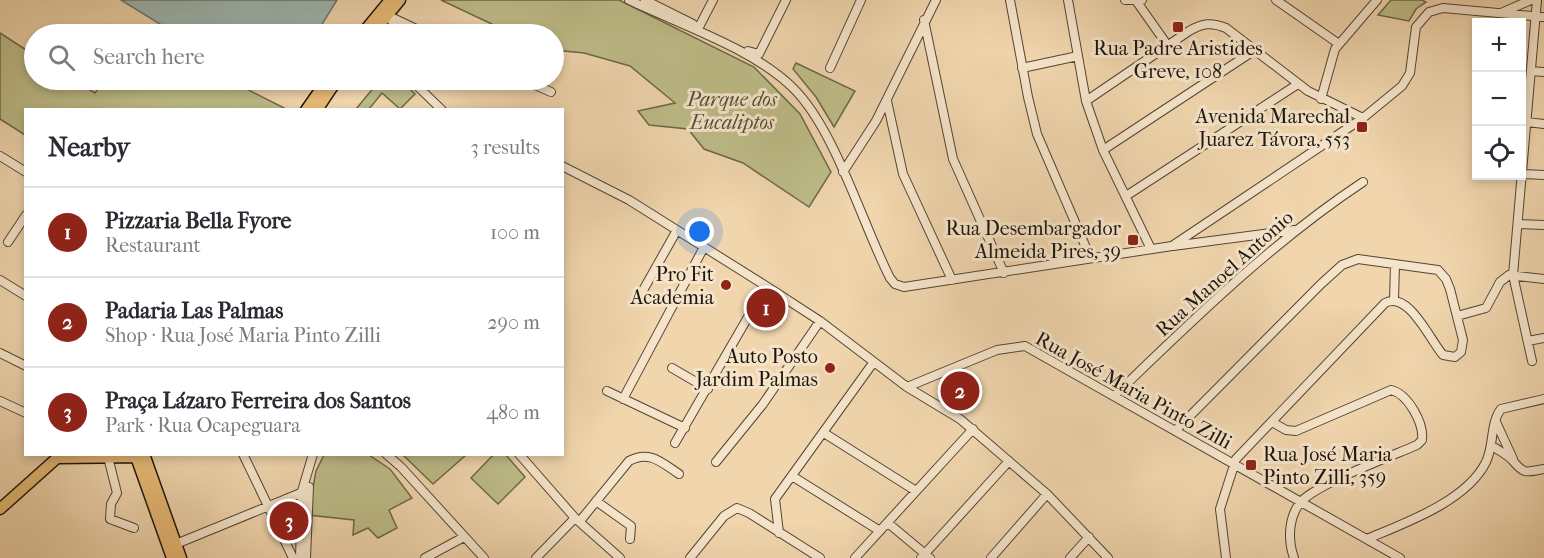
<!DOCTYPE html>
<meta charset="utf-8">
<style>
body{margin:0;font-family:"IM FELL French Canon",serif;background:#f7f7f7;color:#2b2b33}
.controls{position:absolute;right:18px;top:18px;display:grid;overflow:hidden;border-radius:0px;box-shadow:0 3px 9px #0003}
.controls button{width:54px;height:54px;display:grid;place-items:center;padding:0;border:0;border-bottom:2px solid #e1e1e2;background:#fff;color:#2b2b33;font:30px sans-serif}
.you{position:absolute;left:700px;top:232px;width:21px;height:21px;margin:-15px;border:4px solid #fff;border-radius:50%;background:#1a73e8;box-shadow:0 0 0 9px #1a73e833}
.badge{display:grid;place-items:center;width:39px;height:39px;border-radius:50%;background:#8f2418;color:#fff;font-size:20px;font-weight:700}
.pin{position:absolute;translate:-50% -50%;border:3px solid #fff;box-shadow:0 2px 6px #0006}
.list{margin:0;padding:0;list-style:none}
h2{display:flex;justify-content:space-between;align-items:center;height:78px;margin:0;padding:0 24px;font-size:26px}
h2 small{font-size:20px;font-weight:400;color:#7c7c81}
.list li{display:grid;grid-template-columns:39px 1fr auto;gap:18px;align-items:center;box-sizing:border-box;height:90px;padding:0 24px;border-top:2px solid #e1e1e2}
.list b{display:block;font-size:22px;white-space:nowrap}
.list p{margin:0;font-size:20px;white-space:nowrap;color:#7c7c81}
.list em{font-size:20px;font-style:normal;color:#7c7c81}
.icon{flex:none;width:33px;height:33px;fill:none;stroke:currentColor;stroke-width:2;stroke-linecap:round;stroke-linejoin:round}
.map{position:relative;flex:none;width:1544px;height:558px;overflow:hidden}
.search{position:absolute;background:#fff;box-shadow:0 3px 9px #0003;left:24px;top:24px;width:540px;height:66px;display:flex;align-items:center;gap:15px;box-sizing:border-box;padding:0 21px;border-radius:33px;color:#7c7c81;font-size:22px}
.panel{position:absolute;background:#fff;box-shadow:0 3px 9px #0003;left:24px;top:108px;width:540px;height:348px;border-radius:0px}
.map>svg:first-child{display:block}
.green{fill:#bdbc88;stroke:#6d684a;stroke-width:1.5}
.water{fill:#9cb7b2;stroke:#697670;stroke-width:1.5}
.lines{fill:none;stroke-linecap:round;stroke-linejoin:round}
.minor-casing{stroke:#524535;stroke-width:10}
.major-casing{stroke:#1d150d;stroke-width:13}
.minor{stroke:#f5e4ca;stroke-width:8}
.major{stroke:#e8ba76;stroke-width:10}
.poi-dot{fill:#8f2418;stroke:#f5e4ca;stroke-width:2}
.labels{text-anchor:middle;stroke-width:6;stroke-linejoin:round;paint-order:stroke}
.poi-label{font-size:20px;fill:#1d150d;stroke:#f5e4ca;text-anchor:end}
.park-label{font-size:20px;font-style:italic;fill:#554f38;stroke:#f5e4ca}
.street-label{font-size:20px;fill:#1d150d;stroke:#f5e4ca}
</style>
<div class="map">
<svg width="1544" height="558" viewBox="0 0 1544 558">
<rect width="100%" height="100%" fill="#f0d5ad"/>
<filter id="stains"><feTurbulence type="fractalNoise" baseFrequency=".00333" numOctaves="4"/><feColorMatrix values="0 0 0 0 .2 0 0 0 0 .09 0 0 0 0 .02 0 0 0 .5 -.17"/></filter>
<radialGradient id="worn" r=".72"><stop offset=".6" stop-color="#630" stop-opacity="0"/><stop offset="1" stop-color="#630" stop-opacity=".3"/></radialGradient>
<path class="green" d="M441,0H619L754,67L800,114L831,172L809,207L743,163L704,149L688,129L649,125L638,111L675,103L630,66L584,53L554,50V34H513Z
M1391,0H1422L1426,2L1416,9L1409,21L1378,15Z
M0,33L34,55V80H73L95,93L104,80H229L286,109L26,110L25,135L0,119Z
M796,63L855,91L834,127L816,97L793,69Z
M380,80H401L415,94L400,109L382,93L369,109H356Z
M494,454L506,455L525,477L498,504L471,478Z
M324,455H369L390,469L412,498L389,510L397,528L378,538L368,528L353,535L354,520L308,515L316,471Z
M403,455H466L433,484Z"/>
<path class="water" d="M121,0H337L316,34H176Z"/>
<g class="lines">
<g class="minor-casing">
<path id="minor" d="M629,0C679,24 754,49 793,88C835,129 862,223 890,278L895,284L904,287L1172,246L1363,118L1402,86L1410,73L1416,27L1429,12L1443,8L1544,17
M645,0L693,24
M1010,0L1028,97L1037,134L1090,257
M1068,0L1086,101L1103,150L1151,249
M1125,0H1142
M1276,0L1339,44
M1137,2L1168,46
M1501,13L1531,0
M390,16L397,34
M391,17L427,34
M924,20L953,159L1004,273
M699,27L713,0
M748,51L759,54L786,0
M830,68L861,0
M1022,68L1078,56
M1531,71L1544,72
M411,80L442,110
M524,80L551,92
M1321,99L1335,49L1377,0
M887,101L903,174L952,280
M1086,101L1189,31C1203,23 1211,22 1226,28L1308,91L1363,118
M1527,122L1544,124
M1103,150L1255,50
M0,156L26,172
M562,166L629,200L766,286L820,321L907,387L960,419L1047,494L1108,558
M843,172L876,121L936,0
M1522,174L1544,175
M1126,196L1298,84
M1519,224L1544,225
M8,242L26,215
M1173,246L1294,230
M0,280L26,296
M1394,300L1395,264
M637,301L677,230
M1457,316L1486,308L1500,282L1509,275L1544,279
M1528,341L1544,338
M0,353L26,366
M1532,361L1513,275L1537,0
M672,368L708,389
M907,387L997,350L1025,346L1400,558
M607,391L685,428
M1114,396C1193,320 1271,243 1363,182
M623,399L704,247
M0,401L26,413
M1272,422L1286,430L1296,431L1391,390C1408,394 1424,423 1422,440L1417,445C1392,456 1313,485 1299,504C1288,520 1288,541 1294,558
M1496,422L1513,459
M1176,430L1321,284L1342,265L1358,259L1438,270L1446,279L1450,289L1463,340L1461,352L1455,357L1443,355C1430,340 1408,290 1385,303L1236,459L1220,509L1226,558
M824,433L916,491
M675,443L766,286
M1492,446C1498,450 1508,455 1513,461C1525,475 1526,472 1544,469
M243,454L293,558
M386,454L401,467L484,558
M519,454L575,518L620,558
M108,457L117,493L111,504L110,519L134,528
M716,462L763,404L820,321
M792,476L880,531
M596,501L631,526L630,539
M580,521L629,461C649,450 661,462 679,474
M888,523L930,558
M779,533L775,499L873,363
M1367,539C1405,523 1467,501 1486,462C1494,446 1490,423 1501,409L1544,399
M176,544L308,490
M300,558L302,491L313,454
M306,558L309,487
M425,558L464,537
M536,558L575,518
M690,558L724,516L737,508L749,513L820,558
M855,558L973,429
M921,558L1009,461
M991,558L1047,494
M1070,558L1089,537"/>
</g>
<g class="major-casing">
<path id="major" d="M362,34L390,0
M372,34L400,0
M306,110L327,80
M317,110L337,80
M135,454L172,558
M144,454L181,558
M0,509L57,458L145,457"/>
</g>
<use href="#minor" class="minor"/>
<use href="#major" class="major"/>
</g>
<g class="poi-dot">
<rect x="1172" y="21" width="12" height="12" rx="3"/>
<rect x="1356" y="121" width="12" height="12" rx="3"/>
<rect x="1127" y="234" width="12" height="12" rx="3"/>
<circle cx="726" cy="285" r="6"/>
<circle cx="830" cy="368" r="6"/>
<rect x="1245" y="459" width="12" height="12" rx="3"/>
</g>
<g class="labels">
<g class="poi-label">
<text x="1178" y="55" text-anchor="middle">Rua Padre Aristides<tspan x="1178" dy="23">Greve, 108</tspan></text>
<text x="1350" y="123">Avenida Marechal<tspan x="1350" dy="23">Juarez Távora, 553</tspan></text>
<text x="1121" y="235">Rua Desembargador<tspan x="1121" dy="23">Almeida Pires, 39</tspan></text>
<text x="714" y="281">Pro Fit<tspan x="714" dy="23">Academia</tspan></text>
<text x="818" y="363">Auto Posto<tspan x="818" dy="23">Jardim Palmas</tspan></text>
<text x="1263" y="461" text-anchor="start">Rua José Maria<tspan x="1263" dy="23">Pinto Zilli, 359</tspan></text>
</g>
<g class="park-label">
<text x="732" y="106">Parque dos<tspan x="732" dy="23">Eucaliptos</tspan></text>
</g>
<g class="street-label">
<text transform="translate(1224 273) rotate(-42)" y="7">Rua Manoel Antonio</text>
<text transform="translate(1134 390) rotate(29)" y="7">Rua José Maria Pinto Zilli</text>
</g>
</g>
<rect width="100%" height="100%" filter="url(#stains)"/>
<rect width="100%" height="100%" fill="url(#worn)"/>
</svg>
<div class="controls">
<button>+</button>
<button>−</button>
<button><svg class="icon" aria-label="locate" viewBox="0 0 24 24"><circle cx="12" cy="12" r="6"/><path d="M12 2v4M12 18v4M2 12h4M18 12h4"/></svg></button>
</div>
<div class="you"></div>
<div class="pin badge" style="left:766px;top:308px">1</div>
<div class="pin badge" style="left:960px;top:391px">2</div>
<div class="pin badge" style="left:289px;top:521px">3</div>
<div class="search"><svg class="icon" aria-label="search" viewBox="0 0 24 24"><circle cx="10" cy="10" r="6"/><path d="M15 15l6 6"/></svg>Search here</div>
<section class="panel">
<h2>Nearby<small>3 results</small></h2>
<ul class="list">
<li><span class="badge">1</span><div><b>Pizzaria Bella Fyore</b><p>Restaurant</p></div><em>100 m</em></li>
<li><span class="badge">2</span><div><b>Padaria Las Palmas</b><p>Shop · Rua José Maria Pinto Zilli</p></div><em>290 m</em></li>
<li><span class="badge">3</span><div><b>Praça Lázaro Ferreira dos Santos</b><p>Park · Rua Ocapeguara</p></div><em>480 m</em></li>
</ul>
</section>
</div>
